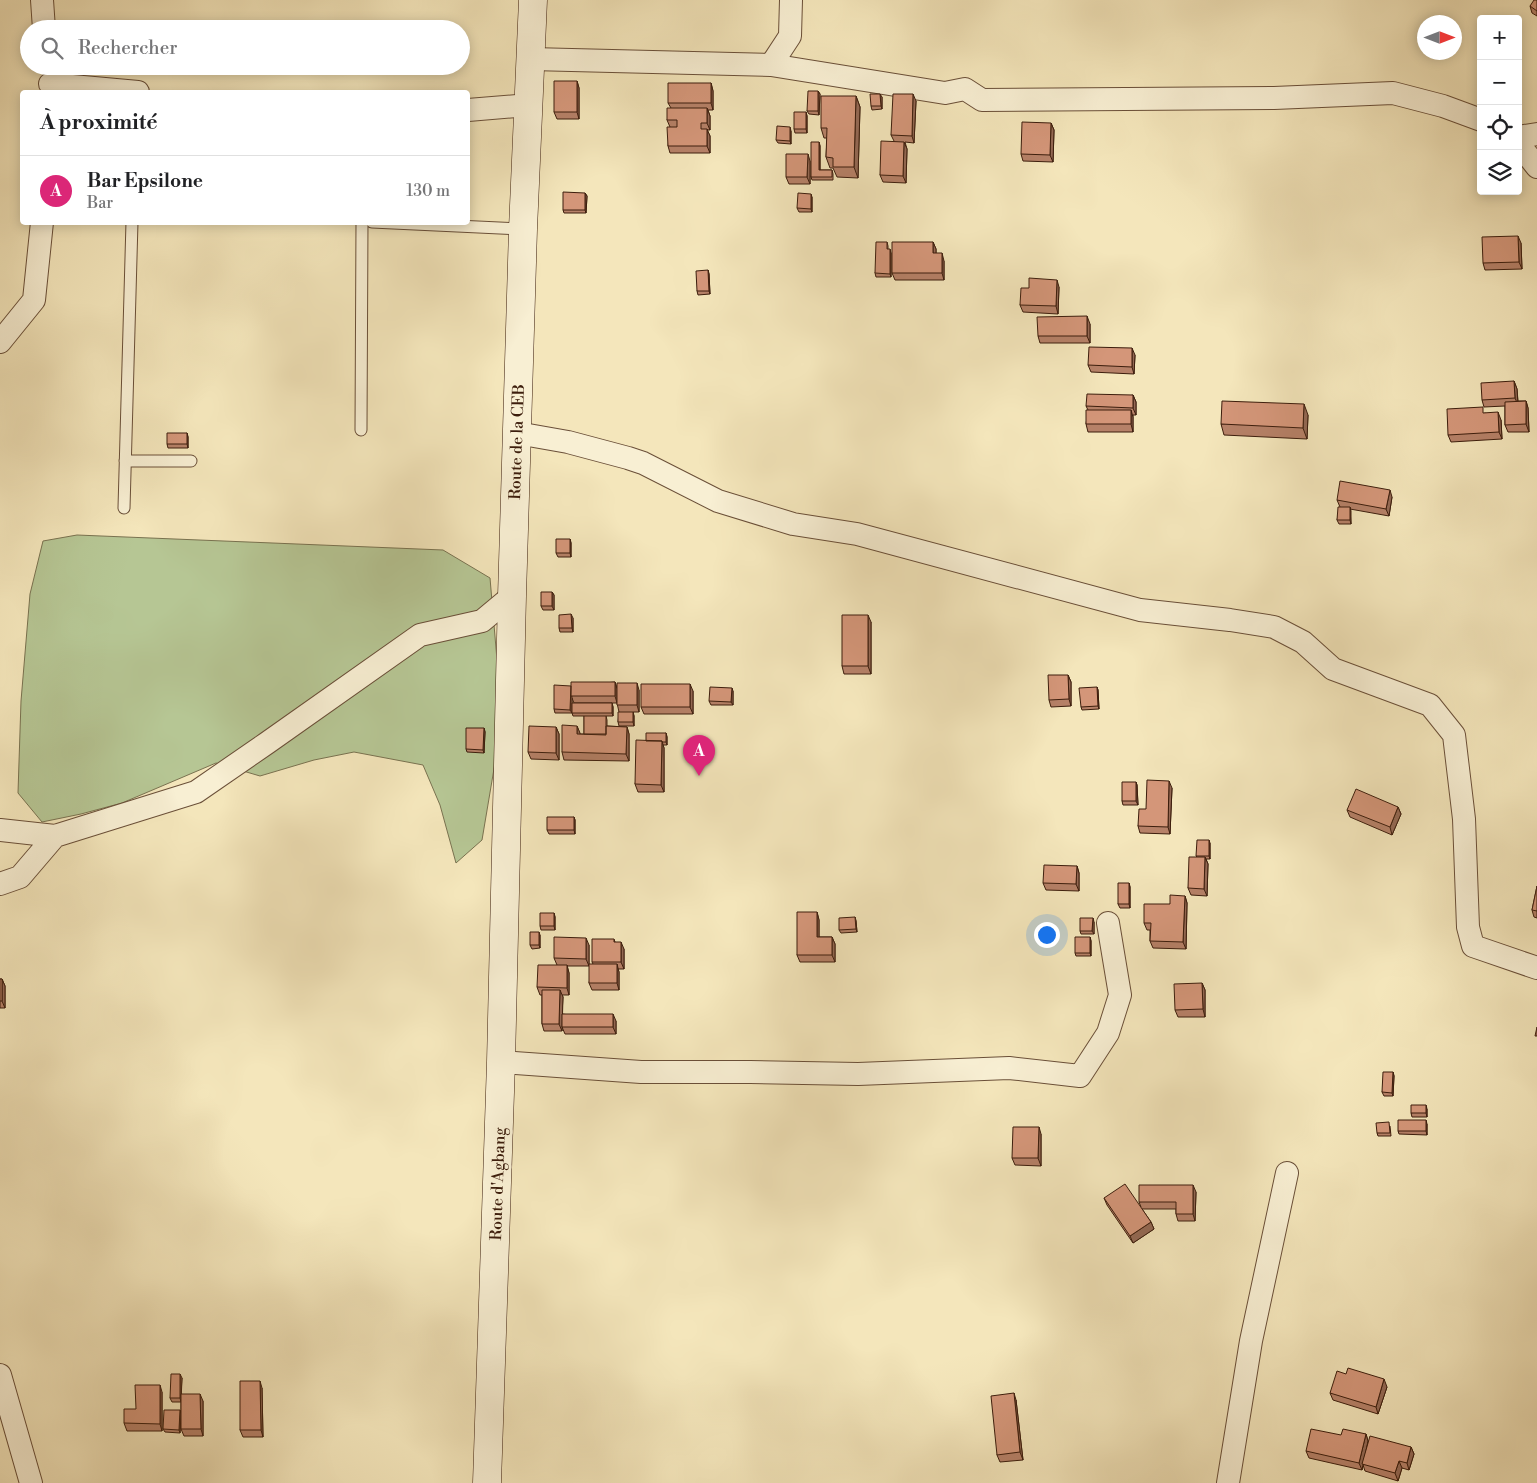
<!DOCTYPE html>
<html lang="fr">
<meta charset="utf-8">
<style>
body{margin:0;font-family:"Libre Bodoni",serif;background:#f6f6f6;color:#202124}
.controls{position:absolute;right:15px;top:15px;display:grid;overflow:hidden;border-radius:5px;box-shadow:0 2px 12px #0003}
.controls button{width:45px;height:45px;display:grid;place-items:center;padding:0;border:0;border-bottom:1px solid #e0e0e0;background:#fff;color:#202124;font:25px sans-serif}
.compass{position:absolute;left:1417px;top:15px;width:45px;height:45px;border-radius:50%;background:#fff;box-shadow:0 2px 12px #0003;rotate:90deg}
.you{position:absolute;left:1046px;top:934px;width:18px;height:18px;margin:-12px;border:4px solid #fff;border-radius:50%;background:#1a73e8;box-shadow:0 0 0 8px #1a73e833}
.badge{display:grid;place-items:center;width:32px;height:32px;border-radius:50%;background:#db2777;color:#fff;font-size:16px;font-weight:700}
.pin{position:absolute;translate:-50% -41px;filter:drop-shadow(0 1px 2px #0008)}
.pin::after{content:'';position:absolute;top:26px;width:18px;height:15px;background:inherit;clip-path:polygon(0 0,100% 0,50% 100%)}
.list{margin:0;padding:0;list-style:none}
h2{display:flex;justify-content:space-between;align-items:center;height:65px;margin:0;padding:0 20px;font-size:21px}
h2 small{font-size:16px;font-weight:400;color:#757577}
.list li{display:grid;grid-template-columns:32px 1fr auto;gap:15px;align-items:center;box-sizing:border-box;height:70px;padding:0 20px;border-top:1px solid #e0e0e0}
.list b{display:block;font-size:19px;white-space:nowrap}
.list p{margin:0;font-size:16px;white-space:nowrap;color:#757577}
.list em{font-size:16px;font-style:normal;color:#757577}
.icon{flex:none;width:28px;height:28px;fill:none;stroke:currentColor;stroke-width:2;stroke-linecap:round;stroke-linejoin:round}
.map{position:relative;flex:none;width:1537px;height:1483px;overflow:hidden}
.search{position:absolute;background:#fff;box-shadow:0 2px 12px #0003;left:20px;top:20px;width:450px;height:55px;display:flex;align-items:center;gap:12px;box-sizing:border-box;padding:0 18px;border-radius:28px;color:#757577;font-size:19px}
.panel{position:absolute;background:#fff;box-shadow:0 2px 12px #0003;left:20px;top:90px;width:450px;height:135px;border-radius:5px}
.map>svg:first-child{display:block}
.green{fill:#b6c694;stroke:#797250}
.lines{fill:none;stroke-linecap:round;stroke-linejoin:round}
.lane-casing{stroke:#6a4f38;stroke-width:13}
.street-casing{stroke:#6a4f38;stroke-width:24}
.secondary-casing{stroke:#3c1d0c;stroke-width:29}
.lane{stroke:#f8efd3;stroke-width:11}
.street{stroke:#f8efd3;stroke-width:22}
.secondary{stroke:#f8efd3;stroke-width:28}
.wall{fill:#b68168;stroke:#3c1d0c}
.shaded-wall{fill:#946955;stroke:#3c1d0c}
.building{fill:#d49679;stroke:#3c1d0c}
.labels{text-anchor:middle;stroke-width:5;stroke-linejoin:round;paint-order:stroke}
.street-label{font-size:16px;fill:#3c1d0c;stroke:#f8efd3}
</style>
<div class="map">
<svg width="1537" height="1483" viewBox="0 0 1537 1483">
<rect width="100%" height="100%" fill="#f4e6bb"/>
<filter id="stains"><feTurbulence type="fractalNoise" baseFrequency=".004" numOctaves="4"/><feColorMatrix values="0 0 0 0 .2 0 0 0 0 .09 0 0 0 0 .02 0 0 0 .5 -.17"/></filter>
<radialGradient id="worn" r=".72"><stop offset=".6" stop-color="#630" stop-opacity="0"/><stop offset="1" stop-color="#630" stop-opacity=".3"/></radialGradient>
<path class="green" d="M77,535L443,550L490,578L497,660V751L482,840L456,863L440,805L423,765L354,752L314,760L260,776L216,763L122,803L81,814L42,822L18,793L21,701L30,594L43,541Z"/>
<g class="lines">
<g class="lane-casing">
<path id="lane" d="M372,222L523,229
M361,430L362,222
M125,461H191
M124,508L132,222"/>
</g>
<g class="street-casing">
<path id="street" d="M42,0L44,29
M531,59L771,65L945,93L965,89L982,100L1274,98L1393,93L1443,106L1481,120
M771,65L790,36L791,0
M50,84L138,92
M468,110L529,105
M1518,137L1537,134
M1518,143L1537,167
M0,342L34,300L42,222
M517,433L568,442L628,458L643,463L718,501L793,524L857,534L1140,610L1230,620L1274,627L1303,642L1333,669L1430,705L1454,735L1464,819L1468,927L1473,946L1537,968
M0,830L55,836L196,792L267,743L420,635L482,621L512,596
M0,884L20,877L55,836
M501,1062L641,1072H750L858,1074L1009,1068L1080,1076L1108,1033L1120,995L1108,923
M0,1375L31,1483
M1228,1483L1251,1341L1287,1173"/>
</g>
<g class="secondary-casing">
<path id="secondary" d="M487,1483L501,1062L512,596L523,229L533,0"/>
</g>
<use href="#lane" class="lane"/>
<use href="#street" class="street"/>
<use href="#secondary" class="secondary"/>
</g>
<path class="wall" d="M1537,0V16L1532,13L1530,6Z
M577,81L579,88V119H557L554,112Z
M711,83L713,91V110H708L710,116V130H707L710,136V153H670L668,146L670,127L667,120L671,108L668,103Z
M818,91L820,94L819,115L809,114L807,111Z
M856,96L860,107L858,178L837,177L833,168H830L826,157L827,138H824L821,128Z
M882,97V109L872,110L871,106Z
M916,101L914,143L905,142L907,149L906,183L883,182L880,175L894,141L891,135Z
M806,112L807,116V133H795L794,129Z
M1051,123L1054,130L1053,162L1023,161L1021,154Z
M791,131V144L778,143L776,140Z
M819,142L820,146V170H832L833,174V180H812L811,177Z
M810,161V184H789L786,177Z
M585,193L587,196L586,213H564L563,210Z
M812,197V212H799L797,208Z
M887,242L888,246V249L891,253V277H876L875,273Z
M933,242L936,249V253L944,261V280H895L892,273Z
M1521,243L1522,269L1485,270L1483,263Z
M708,270L709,274L710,294L698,295L697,291Z
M1059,287L1058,314L1023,312L1020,305L1029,288Z
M1090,324V343H1040L1038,336Z
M1135,355L1134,374L1091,372L1088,365Z
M1514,381L1517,389L1518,401H1526L1528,408L1529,432H1508L1505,425V406L1484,407L1482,400Z
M1133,395L1136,402V415H1133V432H1088L1086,424L1088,410L1086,406Z
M1485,413L1501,420L1502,439L1451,442L1448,435Z
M1308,415L1307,439L1224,435L1221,424Z
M187,433L188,437V448H168L167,444Z
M1392,497L1389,516L1350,509L1351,524H1339L1337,520L1340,507L1337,500Z
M570,539L571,543V557H558L556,553Z
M552,592L554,595V610H543L541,606Z
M573,618V632H560L559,628Z
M871,622V674H844L842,666Z
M1068,675L1071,682V706L1051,707L1049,700Z
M615,682L617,688L639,690V712H633L634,716V726H619L618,722L619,712L617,703H574L572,698V713H555L554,709L571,686Z
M1097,687L1098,690L1099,709L1082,710L1081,707Z
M693,691V714H644L641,707Z
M733,691V705H711L709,701Z
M612,703L613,707V716H606L607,720V726L627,727L629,734V761L564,760L562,752L577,726L580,734H584V716H573L572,713Z
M556,727L559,734V760L531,759L528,752Z
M484,728L485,732L484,753L467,752L466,749Z
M666,733L667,737V745H663L664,748V792H638L635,784L646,741Z
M1136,782L1137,785L1138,805H1123L1122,801Z
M1172,788L1170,834L1140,833L1138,826L1146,809Z
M1398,807L1401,814L1392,835L1350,817L1347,810Z
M574,817L575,820V834H549L547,830Z
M1210,843V859H1206L1208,864L1207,896L1191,895L1188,888L1197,857L1196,856Z
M1077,866L1079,873V891L1046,890L1043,883Z
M1129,883L1130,887V908H1120L1118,904Z
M1537,886V918L1534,917L1532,910Z
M1185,896L1187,903L1186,949L1153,948L1150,941V930H1147L1144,923L1170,904Z
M817,912L819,920V937H832L835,944V962H800L797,955Z
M554,913L555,917V930H541L540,926Z
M855,917L856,921L857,932L841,933L839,930Z
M1094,922V934H1081L1080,931Z
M540,935V948L532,949L530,945Z
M1090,937L1091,941V956H1076L1075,953Z
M614,939L615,942L624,949V969H618L619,972V990H592L589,983L593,964L592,962Z
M589,945V966H567L569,973V995H562L563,997L562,1014L616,1021V1034H565L562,1027V1031H544L542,1024V995H540L537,987L557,965L554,958Z
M0,979H2L5,986V1008H0Z
M1202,983L1205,990V1017H1178L1175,1010Z
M1393,1072L1394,1076L1393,1096H1384L1382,1092Z
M1427,1109V1117H1412L1411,1113Z
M1427,1124V1135L1399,1134L1398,1131Z
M1390,1126L1391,1136H1378L1377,1133Z
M1041,1134V1166L1015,1165L1012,1158Z
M1196,1192L1195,1221H1178L1176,1214V1209H1142L1151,1222L1154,1229L1133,1243L1107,1205L1104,1198L1141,1207L1139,1202Z
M182,1378L181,1394L203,1401V1436H184L181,1429V1402H172L170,1398Z
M1387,1387L1378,1414L1333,1400L1330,1393Z
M262,1388L263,1437H243L240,1430Z
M162,1392V1431H127L124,1423L136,1409Z
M1016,1400L1023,1460L1000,1462L997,1455Z
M180,1410L181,1414L180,1433L165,1432L163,1429Z
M1366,1434L1368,1441L1366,1450L1411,1447L1414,1454L1409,1470L1402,1468L1398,1481L1365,1471L1363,1465L1362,1470L1309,1458L1306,1451Z"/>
<path class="shaded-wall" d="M577,81L579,88V119L577,112Z
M711,83L713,91V110L711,103Z
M818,91L820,94L819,115L818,111Z
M880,94L882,97V109L881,106Z
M913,94L916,101L914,143L912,136Z
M856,96L860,107L858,178L854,167Z
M707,108L710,116V130L707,123Z
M806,112L807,116V133L806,129Z
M1051,123L1054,130L1053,162L1050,155Z
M790,127L791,131V144L790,141Z
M707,129L710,136V153L707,146Z
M819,142L820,146V174L819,170Z
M904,142L907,149L906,183L903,176Z
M808,154L810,161V184L807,177Z
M585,193L587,196L586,213L585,210Z
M811,194L812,197V212L811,209Z
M1518,236L1521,243L1522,269L1519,262Z
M933,242L936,249V261L933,253Z
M890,249L891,253V277L890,274Z
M942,253L944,261V280L942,273Z
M708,270L709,274L710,294L709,291Z
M1057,280L1059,287L1058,314L1056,306Z
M1087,316L1090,324V343L1087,336Z
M1132,348L1135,355L1134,374L1132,367Z
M1514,381L1517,389L1518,405L1515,398Z
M1133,395L1136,402V415L1133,408Z
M1526,401L1528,408L1529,432L1526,424Z
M1304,404L1308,415L1307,439L1303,428Z
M1131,410L1133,417V432L1131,424Z
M1498,412L1501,420L1502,439L1499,432Z
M187,433L188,437V448L187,444Z
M1390,490L1392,497L1389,516L1386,509Z
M1350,507L1351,511V524L1350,520Z
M570,539L571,543V557L570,553Z
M552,592L554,595V610L552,606Z
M571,614L573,618V632L572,628Z
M868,615L871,622V674L868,666Z
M1068,675L1071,682V706L1069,699Z
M615,682L617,689V703L615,696Z
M637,683L639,690V712L637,705Z
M690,684L693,691V714L690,707Z
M571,686L572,698V713L570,710Z
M1097,687L1098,690L1099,709L1098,706Z
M732,688L733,691V705L731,702Z
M612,703L613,707V716L612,713Z
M633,712L634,716V726L633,722Z
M577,726L580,733V741L577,734Z
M556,727L559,734V760L556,753Z
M627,727L629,734V761L626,754Z
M484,728L485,732L484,753L483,750Z
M666,733L667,737V745L666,742Z
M662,741L664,748V792L661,785Z
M1169,781L1172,788L1170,834L1168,827Z
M1136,782L1137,785L1138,805L1136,801Z
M1398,807L1401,814L1392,835L1390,827Z
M574,817L575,820V834L574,830Z
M1209,840L1210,843V859L1209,856Z
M1205,857L1208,864L1207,896L1204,889Z
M1077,866L1079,873V891L1076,884Z
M1129,883L1130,887V908L1129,904Z
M1185,896L1187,903L1186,949L1183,942Z
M817,912L819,920V944L817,937Z
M554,913L555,917V930L554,926Z
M855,917L856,921L857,932L856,929Z
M1093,918L1094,922V934L1092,931Z
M539,932L540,935V948L539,945Z
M832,937L835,944V962L832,955Z
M1090,937L1091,941V956L1090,953Z
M586,938L589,945V966L586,959Z
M621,942L624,949V969L621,962Z
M617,964L619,972V990L617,983Z
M567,965L569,973V995L567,988Z
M2,979L5,986V1008L2,1001Z
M1202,983L1205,990V1017L1203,1009Z
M560,990L563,997L562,1031L559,1024Z
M613,1014L616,1021V1034L613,1027Z
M1393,1072L1394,1076L1393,1096L1392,1093Z
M1426,1105L1427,1109V1117L1426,1113Z
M1426,1120L1427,1124V1135L1426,1131Z
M1039,1127L1041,1134V1166L1038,1158Z
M1193,1185L1196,1192L1195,1221L1193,1214Z
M1151,1222L1154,1229L1133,1243L1130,1236Z
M180,1374L182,1378L181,1402L180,1398Z
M1384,1379L1387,1387L1378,1414L1376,1407Z
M260,1381L262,1388L263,1437L261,1430Z
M160,1385L162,1392V1431L160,1424Z
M1014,1393L1016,1400L1023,1460L1020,1452Z
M200,1394L203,1401V1436L201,1429Z
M180,1410L181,1414L180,1433L179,1430Z
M1366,1434L1368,1441L1362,1470L1359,1463Z
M1411,1447L1414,1454L1409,1470L1407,1463Z
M1399,1461L1402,1468L1398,1481L1395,1473Z"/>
<path class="building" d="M1534,0H1537V11L1530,6Z
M554,81H577V112H554Z
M668,83H711V103H668Z
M808,91H818V111H807Z
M870,94H880L881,106H871Z
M893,94H913L912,136L891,135Z
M821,96H856L854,167H833V158L826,157L827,128H821Z
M667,108H707V123H701V129H707V146H668L667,127H677V120H667Z
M794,112H806V129H794Z
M1022,122L1051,123L1050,155L1021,154Z
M777,126L790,127V141L776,140Z
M881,141L904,142L903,176L880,175Z
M811,142H819V170H832V177H811Z
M786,154H808L807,177H786Z
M563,192L585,193V210H563Z
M798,193L811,194V209L797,208Z
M1518,236L1519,262L1483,263L1482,237Z
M876,242H887V249H890V274L875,273Z
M892,242H933V253H942V273H892Z
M708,270L709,291H697L696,271Z
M1029,278L1057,280L1056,306L1020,305L1021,288H1029Z
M1087,316V336H1038L1037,317Z
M1089,347L1132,348V367L1088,365Z
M1514,381L1515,398L1482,400L1481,383Z
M1087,394L1133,395V408L1086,406Z
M1222,401L1304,404L1303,428L1221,424Z
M1526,401V424L1505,425V402Z
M1483,407V413L1498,412L1499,432L1448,435L1447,409Z
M1086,410H1131V424H1086Z
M167,433H187V444H167Z
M1340,481L1390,490L1386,509L1337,500Z
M1338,507H1350V520H1337Z
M556,539H570V553H556Z
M541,592H552V606H541Z
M571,614L572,628H559V615Z
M842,615H868V666H842Z
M1048,675H1068L1069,699L1049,700Z
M571,682H615V696H571Z
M617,683H637V705H617Z
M641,684H690V707H641Z
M554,685L571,686L570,710L554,709Z
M710,687L732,688L731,702L709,701Z
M1097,687L1098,706L1081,707L1079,688Z
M572,703H612V713H572Z
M618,712H633V722H618Z
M584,716H606V734H584Z
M562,725L577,726V734L606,735V726L627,727L626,754L562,752Z
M529,726L556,727V753L528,752Z
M466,728H484L483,750L466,749Z
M646,733H666V742H662V741H646Z
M636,740L662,741L661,785L635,784Z
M1147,780L1169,781L1168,827L1138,826L1139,809H1146Z
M1122,782H1136V801H1122Z
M1356,789L1398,807L1390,827L1347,810Z
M547,817H574V830H547Z
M1197,840H1209V856H1196Z
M1189,857H1205L1204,889L1188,888Z
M1044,865L1077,866L1076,884L1043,883Z
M1118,883H1129V904H1118Z
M1537,886V911L1532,910Z
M1170,895L1185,896L1183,942L1150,941L1151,923H1144V904H1170Z
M797,912H817V937H832V955H797Z
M540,913H554V926H540Z
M855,917L856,929L839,930V918Z
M1080,918H1093L1092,931H1080Z
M530,932H539V945H530Z
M554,937L586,938V959L554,958Z
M1075,937H1090V953H1075Z
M592,939H614V942H621V962H592Z
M589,964H617V983H589Z
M538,965H567V988L537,987Z
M0,979H2V1001H0Z
M1202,983L1203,1009L1175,1010L1174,984Z
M542,990H560L559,1024H542Z
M562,1014H613V1027H562Z
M1537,1027V1036H1535Z
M1383,1072H1393L1392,1093L1382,1092Z
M1411,1105H1426V1113H1411Z
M1398,1120H1426V1131H1398Z
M1389,1122L1390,1133H1377L1376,1123Z
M1013,1127H1039L1038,1158H1012Z
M1125,1184L1151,1222L1130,1236L1104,1198Z
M1139,1185H1193V1214H1176V1202H1139Z
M1348,1368L1384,1379L1376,1407L1330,1393L1337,1371L1346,1374Z
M171,1374H180V1398H170Z
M240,1381H260L261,1430H240Z
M135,1385H160V1424L124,1423V1409H136Z
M1014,1393L1020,1452L997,1455L991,1396Z
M181,1394H200L201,1429H181Z
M164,1410H180L179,1430L163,1429Z
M1311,1429L1341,1435L1343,1429L1366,1434L1359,1463L1306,1451Z
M1370,1436L1411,1447L1407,1463L1399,1461L1395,1473L1362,1464Z"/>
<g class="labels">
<g class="street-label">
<text transform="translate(516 442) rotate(-88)" y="6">Route de la CEB</text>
<text transform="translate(497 1184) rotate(-88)" y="6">Route d'Agbang</text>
</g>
</g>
<rect width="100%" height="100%" filter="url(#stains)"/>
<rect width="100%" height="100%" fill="url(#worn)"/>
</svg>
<div class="controls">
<button>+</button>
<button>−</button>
<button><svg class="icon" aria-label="locate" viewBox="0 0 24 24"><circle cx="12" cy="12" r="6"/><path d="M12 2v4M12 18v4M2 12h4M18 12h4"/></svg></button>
<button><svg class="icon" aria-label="layers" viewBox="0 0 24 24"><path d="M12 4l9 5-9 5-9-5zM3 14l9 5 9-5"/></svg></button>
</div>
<svg class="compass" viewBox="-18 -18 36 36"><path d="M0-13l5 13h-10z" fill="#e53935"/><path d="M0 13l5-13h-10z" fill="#757577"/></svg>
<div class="you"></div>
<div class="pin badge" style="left:699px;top:776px">A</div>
<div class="search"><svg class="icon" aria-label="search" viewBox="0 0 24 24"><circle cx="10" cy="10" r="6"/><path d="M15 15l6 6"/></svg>Rechercher</div>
<section class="panel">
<h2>À proximité<small></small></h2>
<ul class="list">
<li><span class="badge">A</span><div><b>Bar Epsilone</b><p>Bar</p></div><em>130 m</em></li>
</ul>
</section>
</div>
